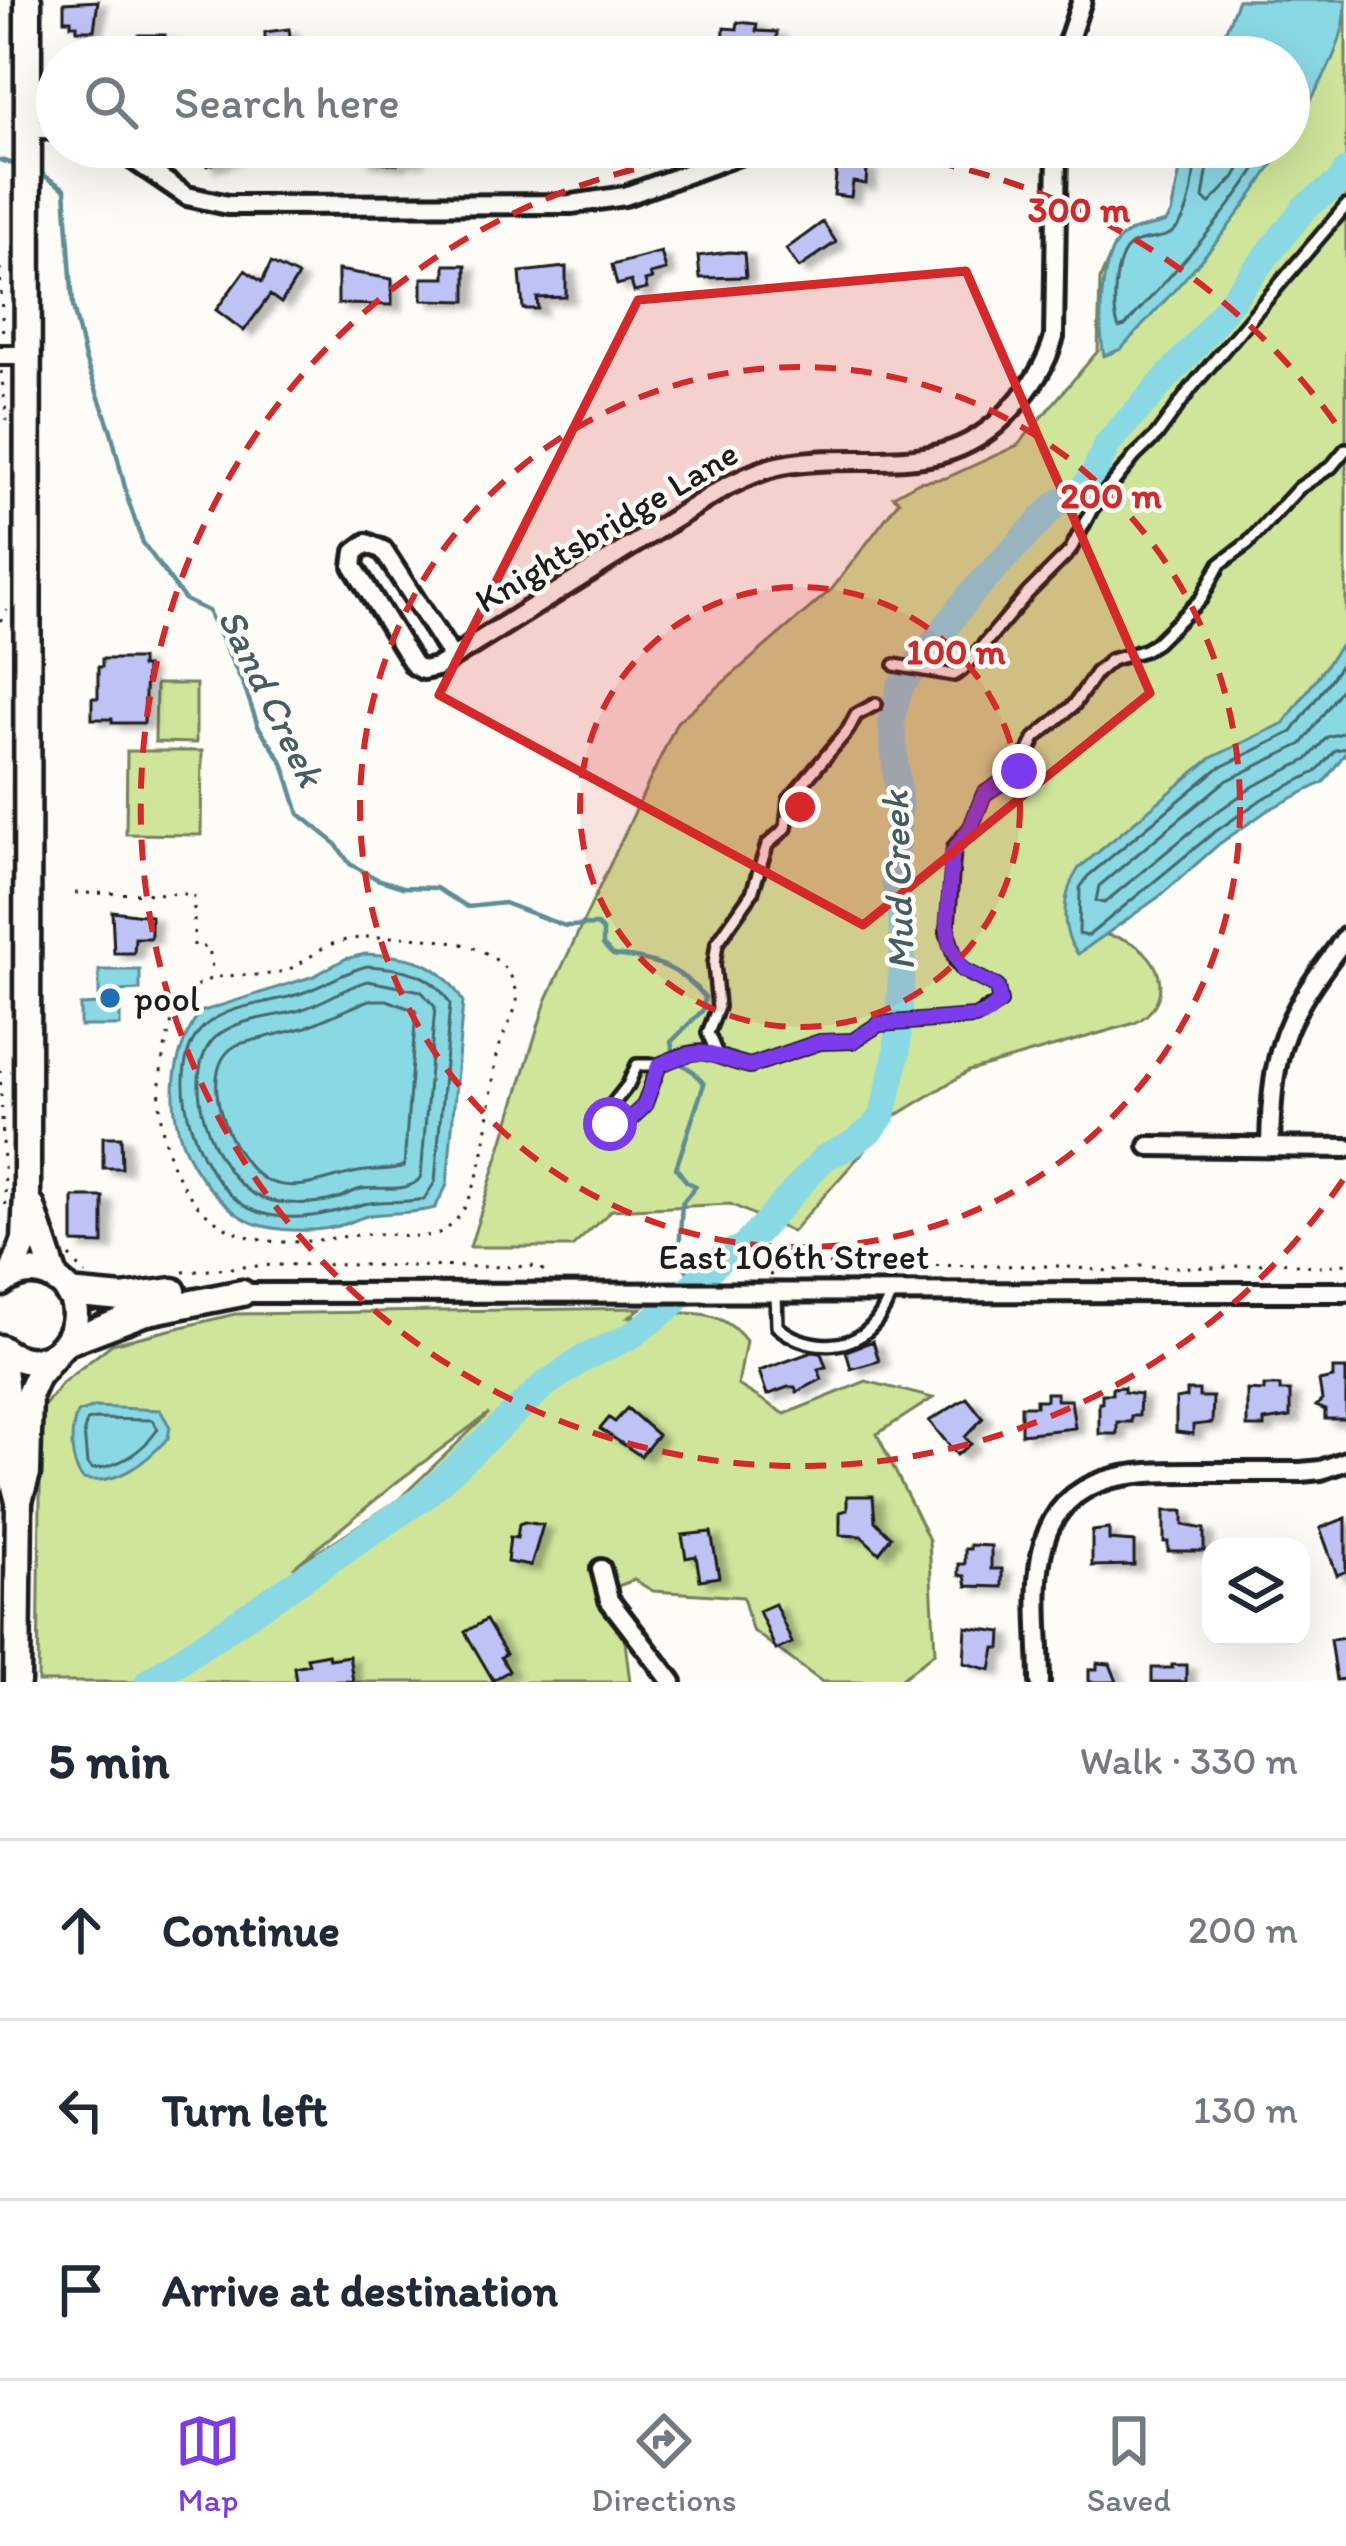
<!DOCTYPE html>
<meta charset="utf-8">
<style>
body{margin:0;font-family:Itim,sans-serif;background:#f2f2f3;color:#1f2937}
.controls{position:absolute;right:36px;bottom:36px;display:grid;overflow:hidden;border-radius:24px;box-shadow:0 12px 48px #0002}
.controls button{width:108px;height:108px;display:grid;place-items:center;padding:0;border:0;border-bottom:3px solid #e0e1e3;background:#fff;color:#1f2937;font:60px sans-serif}
.stop{position:absolute;width:36px;height:36px;margin:-27px;border:9px solid #7c3aed;border-radius:50%;background:#fff}
.stop.end{background:#7c3aed;border-color:#fff;box-shadow:0 3px 12px #0008}
.list{margin:0;padding:0;list-style:none}
h2{display:flex;justify-content:space-between;align-items:center;height:156px;margin:0;padding:0 48px;font-size:51px}
h2 small{font-size:39px;font-weight:400;color:#747a83}
.list li{display:grid;grid-template-columns:78px 1fr auto;gap:36px;align-items:center;box-sizing:border-box;height:180px;padding:0 48px;border-top:3px solid #e0e1e3}
.list b{display:block;font-size:45px;white-space:nowrap}
.list em{font-size:39px;font-style:normal;color:#747a83}
.icon{flex:none;width:66px;height:66px;fill:none;stroke:currentColor;stroke-width:2;stroke-linecap:round;stroke-linejoin:round}
.map{position:relative;flex:none;width:1346px;height:1682px;overflow:hidden}
.search{position:absolute;background:#fff;box-shadow:0 12px 48px #0002;left:36px;right:36px;top:36px;height:132px;display:flex;align-items:center;gap:30px;box-sizing:border-box;padding:0 42px;border-radius:66px;color:#747a83;font-size:45px}
.sheet{height:696px;background:#fff}
nav{display:flex;justify-content:space-around;align-items:center;box-sizing:border-box;height:168px;border-top:3px solid #e0e1e3;background:#fff;font-size:33px;color:#747a83}
nav a{display:grid;justify-items:center;gap:6px}
nav .on{color:#7c3aed}
.map>svg:first-child{display:block}
.green{fill:#cfe59a;stroke:#76805b;stroke-width:3;fill-rule:evenodd}
.water{fill:#89d9e5;stroke:#5d8d95;stroke-width:3}
.lines{fill:none;stroke-linecap:round;stroke-linejoin:round}
.shore{stroke:#48686c;stroke-width:3}
.stream{stroke:#5d8d95;stroke-width:4.5}
.river{stroke:#89d9e5;stroke-width:27}
.building{fill:#bec2f4;stroke:#1c1c1c;stroke-width:3;filter:url(#shadow)}
.lane-casing{stroke:#1c1c1c;stroke-width:18}
.street-casing{stroke:#1c1c1c;stroke-width:26}
.secondary-casing{stroke:#1c1c1c;stroke-width:33}
.path{stroke:#1c1c1c;stroke-width:3;stroke-dasharray:3 9;stroke-linecap:butt}
.lane{stroke:#fdfcf7;stroke-width:9}
.street{stroke:#fdfcf7;stroke-width:16}
.secondary{stroke:#fdfcf7;stroke-width:24}
.route{stroke:#7c3aed;stroke-width:15}
.marked{fill:#d62828;fill-opacity:0.2;stroke:#d62828;stroke-width:9;stroke-linejoin:round}
.ring{fill:none;stroke:#d62828;stroke-width:6;stroke-dasharray:21 15}
.poi-dot{fill:#1f6fb2;stroke:#fdfcf7;stroke-width:4.5}
.labels{text-anchor:middle;stroke-width:9;stroke-linejoin:round;paint-order:stroke}
.street-label{font-size:36px;fill:#1c1c1c;stroke:#fdfcf7}
.poi-label{font-size:36px;fill:#1c1c1c;stroke:#fdfcf7;text-anchor:start}
.water-label{font-size:39px;font-style:italic;fill:#425e62;stroke:#fdfcf7}
.centre{fill:#d62828;stroke:#fdfcf7;stroke-width:6}
.ring-label{font-size:36px;text-anchor:middle;font-weight:bold;fill:#d62828;stroke:#fdfcf7;stroke-width:9;stroke-linejoin:round;paint-order:stroke}
</style>
<div class="map">
<svg width="1346" height="1682" viewBox="0 0 1346 1682">
<defs>
<filter id="shadow"><feDropShadow dx="9" dy="5" stdDeviation="3" flood-color="#0004"/></filter>
</defs>
<rect width="100%" height="100%" fill="#fdfcf7"/>
<filter id="ink" filterUnits="userSpaceOnUse"><feTurbulence type="fractalNoise" baseFrequency=".00833" numOctaves="2"/><feDisplacementMap in="SourceGraphic" scale="24" xChannelSelector="R" yChannelSelector="G"/><feConvolveMatrix kernelMatrix="1 2 1 2 8 2 1 2 1" color-interpolation-filters="sRGB"/></filter>
<g filter="url(#ink)">
<path class="green" d="M1238,0H1346V692L1090,932C1102,935 1117,935 1128,941C1165,958 1173,1003 1135,1023L969,1071L894,1117L792,1232L730,1204L612,1210L572,1247H470L546,1001L677,722L832,589L899,501L893,496L919,482L946,478L1018,445L1098,351L1100,279L1114,247L1127,232L1166,222L1171,214L1185,147H1289V57H1215Z
M156,684H196V743L155,742Z
M127,751H202L201,835L126,834Z
M641,1308L629,1317C674,1315 716,1301 746,1341L738,1385L785,1414L866,1381L933,1398L877,1434L929,1540L935,1652L898,1682H822L752,1630L743,1597L653,1591L634,1580L618,1586L630,1682H38L41,1410L62,1383L112,1344L235,1314ZM489,1413L398,1500L293,1568L397,1482Z"/>
<path class="water" d="M1238,0H1346C1346,50 1313,95 1289,137V57H1215Z
M1185,147H1283C1240,222 1179,285 1121,349L1104,356C1098,328 1099,257 1122,237C1132,228 1153,227 1166,222L1171,214Z
M1346,638V752L1324,782L1268,810L1219,844L1160,896L1078,954C1059,930 1062,893 1079,868L1211,758L1284,723Z
M365,954C411,956 440,960 463,1002L447,1185L435,1208C413,1214 393,1212 371,1215C361,1217 354,1221 345,1224C321,1232 288,1232 263,1226C244,1222 231,1210 218,1197C166,1145 160,1072 200,1012L314,976L345,959Z
M99,970H140V990L120,991V1026H80V1005L99,1004Z
M95,1407L160,1410L170,1427L168,1438C146,1462 117,1486 83,1479C69,1463 70,1432 77,1413Z"/>
<g class="lines">
<path class="shore" d="M1196,147C1195,169 1192,215 1175,230C1163,242 1142,236 1130,246C1114,258 1111,312 1119,328L1125,326C1176,269 1231,213 1269,147
M1211,147L1203,198L1209,204L1234,178L1252,147
M1346,658L1292,732L1217,769L1088,876L1080,888L1079,934L1088,936L1212,834L1262,799L1316,772L1335,750L1346,748
M1346,682L1302,744L1224,782L1099,886L1096,901L1104,903L1204,821L1254,786L1307,760L1327,737L1346,732
M367,966C401,968 433,972 450,1004L435,1182L424,1199C403,1204 381,1199 360,1205C327,1214 297,1223 261,1213C199,1196 152,1060 211,1021C236,1004 271,1003 299,994C323,987 343,972 367,966Z
M368,981L421,991L435,1007L421,1177C409,1194 380,1186 361,1189C351,1191 344,1197 335,1199C314,1205 282,1205 262,1198C213,1180 172,1066 221,1033C243,1018 276,1017 300,1010C324,1003 345,987 368,981Z
M369,1000H387L416,1011L404,1166C390,1171 373,1169 358,1172C329,1177 297,1195 266,1180C230,1161 191,1066 239,1044L306,1027Z
M95,1419L152,1420L158,1429C143,1451 119,1467 92,1469L87,1464L84,1431L87,1421Z"/>
<path class="stream" d="M0,160L17,165
M40,173L65,189L73,306L85,359L111,431L128,500L143,543L185,600L208,611L245,688L258,726L283,763L299,814L335,843L350,864L377,879L403,887L436,888L468,907L504,903L565,926L597,925L603,931V945L613,955C652,959 679,966 705,997L703,1010L671,1042L677,1061L694,1072L704,1084L676,1168L687,1182L696,1186L682,1203L679,1253L693,1283"/>
<path class="river" d="M148,1682L424,1497L543,1386L584,1358L631,1336L668,1308L725,1255L744,1247L824,1158L849,1146L872,1129L883,1114L897,1052L903,946L901,906L894,879L899,804L891,720L900,687L969,596L1056,504L1080,492L1094,474L1107,444L1198,343L1306,206L1340,182L1346,171"/>
</g>
<path class="building" d="M98,1L94,30H77V25H71V20H64V3Z
M738,22L757,24L756,31L777,32L776,52L723,50L724,28L737,29Z
M289,29L293,57H265V32Z
M139,35H165V52H139Z
M690,37L699,52L690,57H655Z
M200,147H228L232,157L207,166Z
M362,147H414V160H397V164L362,160Z
M839,147H861L858,166L867,167L866,184L853,182L851,197L834,195Z
M823,222L836,242L799,268L786,249Z
M661,252L666,270L650,274L652,279L645,281L647,289L634,292L631,281L617,285L612,265Z
M729,252L744,253L746,277L700,278L698,256Z
M271,263L298,276L281,303L270,295L244,331L216,310L245,270L262,282Z
M445,265H466V301L422,300V278H445Z
M566,267V297L537,298L538,309H523L520,272Z
M338,270L392,279V305L338,304Z
M102,659H141V667H146L144,723H112V719H92V698H98V667H102Z
M112,911L151,916V938H135L134,953H114Z
M103,1137H121L122,1168H103Z
M73,1197H103V1244L73,1243Z
M873,1341L879,1361L851,1369L846,1351Z
M812,1352L821,1353L826,1367L818,1369L822,1379L797,1392L795,1387H788L767,1395L759,1371Z
M1333,1369H1346V1419H1325V1410L1316,1406L1322,1400L1319,1381L1333,1378Z
M1264,1386H1280V1391H1290V1417L1264,1421V1427H1247V1390L1264,1391Z
M1124,1387V1392L1140,1394L1139,1416H1131V1422H1117V1434H1099V1403H1102V1394H1112V1388Z
M1187,1390H1199V1397H1213L1212,1423L1193,1425V1434L1176,1432V1399L1187,1397Z
M1046,1393H1057V1400H1071L1075,1428L1021,1434V1406H1036V1400H1046Z
M967,1398L983,1418L965,1437L971,1444L957,1455L929,1421Z
M627,1408L658,1435L641,1456L600,1429L609,1418L615,1422Z
M847,1496H873L875,1521L891,1537L879,1553L861,1536L840,1535V1512L847,1510Z
M1164,1511H1183V1525L1204,1529V1551H1168V1542H1164Z
M1346,1518V1571L1337,1575L1320,1528Z
M524,1522L543,1525L531,1566L507,1562L510,1537L517,1538L519,1524Z
M1109,1529V1540L1134,1542V1565L1092,1566V1531Z
M711,1532L719,1577L700,1580L696,1556L686,1558L682,1535Z
M970,1545L991,1546V1569H1002V1587L967,1586L965,1576L959,1575V1564H965V1549H970Z
M775,1604L792,1643L776,1650L759,1611Z
M486,1620L506,1654L501,1657L509,1671L493,1680L465,1632Z
M966,1627L1002,1632L1001,1648H995L991,1670L964,1663Z
M1346,1638V1679L1336,1680L1330,1640Z
M328,1654L329,1659L349,1656L353,1681L296,1682L294,1667L309,1664L307,1658Z
M1097,1663L1110,1664L1117,1682H1089V1669H1097Z
M1172,1665H1186V1682H1152V1668H1172Z"/>
<g class="lines">
<g class="lane-casing">
<path id="lane" d="M895,665L954,675L962,670L1028,593L1070,551L1092,509L1135,456L1157,435L1192,387L1346,206
M716,1052L708,1033L718,1007L714,964L717,943L752,893L767,845L786,828L789,800L848,730L856,715L876,704
M659,1065H637L628,1085L608,1110L611,1124H625L644,1106L659,1065C710,1042 703,1055 750,1066L820,1042L853,1041L879,1024L975,1017L1000,1002L997,987L963,970L956,961L947,932L954,847L971,827L984,794L1019,771L1035,738L1074,705L1096,673L1111,660L1145,650L1156,643L1201,599L1220,564L1248,543L1299,488L1331,467L1346,449
M776,1292L777,1326C802,1349 849,1353 873,1325C882,1316 887,1302 893,1291"/>
</g>
<g class="street-casing">
<path id="street" d="M1063,57L1082,0
M27,128L57,130
M115,147L187,196L228,205L572,204L625,196L747,152
M0,355H26
M452,657L383,550L367,543L355,552L353,566L414,665L423,670L437,667L727,486C747,477 766,467 788,464C872,450 947,483 1012,408C1032,386 1046,365 1054,337L1057,147
M1149,1146L1346,1148
M1270,1146C1272,1043 1285,1018 1346,937
M242,1293L1346,1292
M601,1569L609,1600L672,1682
M1040,1682C1040,1638 1032,1585 1044,1543C1064,1470 1138,1472 1198,1472C1232,1472 1267,1472 1301,1472L1321,1470L1346,1461"/>
</g>
<g class="secondary-casing">
<path id="secondary" d="M32,1207L56,1280
M11,1277L25,1240L27,1194L28,0
M68,1293L122,1298L173,1291
M67,1342L143,1313L242,1293
M0,1348C58,1394 108,1299 47,1275C31,1269 15,1273 2,1283
M0,1352C11,1400 4,1450 18,1498
M17,1682L19,1501L27,1473L29,1394L37,1376L57,1352"/>
</g>
<path class="path" d="M254,57L257,49L263,48
M0,268L3,338
M1,371L7,421
M0,621L7,610
M75,893L194,894V947H209L213,975
M366,937C410,937 483,933 510,975C514,981 518,993 517,1001C514,1017 502,1034 498,1051C487,1098 489,1200 445,1230C428,1241 402,1234 383,1234C350,1233 318,1243 284,1242C177,1240 143,1129 167,1040C171,1023 176,1005 189,992C215,966 252,981 284,971C299,966 310,956 323,948C336,941 352,939 366,937Z
M0,1070L6,1211
M70,1256L86,1275
M183,1272C214,1270 246,1266 277,1265C364,1263 452,1269 539,1266L547,1275
M769,1275L820,1265L1058,1266L1108,1271L1141,1266L1217,1268L1280,1262L1320,1267L1346,1263"/>
<use href="#lane" class="lane"/>
<use href="#street" class="street"/>
<use href="#secondary" class="secondary"/>
</g>
</g>
<g class="lines" filter="url(#ink)">
<path class="route" d="M610,1124H625L644,1106L659,1065C707,1044 704,1055 750,1066L820,1042L853,1041L879,1024L975,1017L986,1014L1000,1002L997,987L963,970L950,945L947,922L952,854L971,827L984,794L1019,771"/>
</g>
<path class="marked" d="M966,271L1150,693L863,925L439,695L638,300Z"/>
<circle cx="800" cy="807" r="220" fill="#d62828" fill-opacity=".12"/>
<g class="ring">
<circle cx="800" cy="807" r="220"/>
<circle cx="800" cy="807" r="440"/>
<path d="M1343 1180A659 659 0 1 1 1343 434"/>
</g>
<circle class="poi-dot" cx="110" cy="998" r="12"/>
<g class="labels">
<g class="street-label">
<text transform="translate(606 526) rotate(-31)" y="13">Knightsbridge Lane</text>
<text x="794" y="1269">East 106th Street</text>
</g>
<g class="poi-label">
<text x="134" y="1011">pool</text>
</g>
<g class="water-label">
<text transform="translate(272 697) rotate(64)" y="14">Sand Creek</text>
<text transform="translate(897 881) rotate(-92)" y="14">Mud Creek</text>
</g>
</g>
<circle cx="800" cy="807" r="18" class="centre"/>
<g class="ring-label">
<text x="1079" y="222">300 m</text>
<text x="1111" y="508">200 m</text>
<text x="956" y="664">100 m</text>
</g>
</svg>
<div class="controls">
<button><svg class="icon" aria-label="layers" viewBox="0 0 24 24"><path d="M12 4l9 5-9 5-9-5zM3 14l9 5 9-5"/></svg></button>
</div>
<div class="stop" style="left:610px;top:1124px"></div>
<div class="stop end" style="left:1019px;top:771px"></div>
<div class="search"><svg class="icon" aria-label="search" viewBox="0 0 24 24"><circle cx="10" cy="10" r="6"/><path d="M15 15l6 6"/></svg>Search here</div>
</div>
<section class="sheet">
<h2>5 min<small>Walk · 330 m</small></h2>
<ul class="list">
<li><svg class="icon" aria-label="ahead" viewBox="0 0 24 24"><path d="M12 20V5M6 11l6-6 6 6"/></svg><div><b>Continue</b></div><em>200 m</em></li>
<li><svg class="icon" aria-label="left" viewBox="0 0 24 24"><path d="M17 20v-9H6M10 6l-5 5 5 5"/></svg><div><b>Turn left</b></div><em>130 m</em></li>
<li><svg class="icon" aria-label="arrive" viewBox="0 0 24 24"><path d="M6 21V4h12l-3 4 3 4H6"/></svg><div><b>Arrive at destination</b></div></li>
</ul>
</section>
<nav>
<a class="on"><svg class="icon" aria-label="map" viewBox="0 0 24 24"><path d="M3 6l6-2 6 2 6-2v14l-6 2-6-2-6 2zM9 4v14M15 6v14"/></svg>Map</a>
<a><svg class="icon" aria-label="directions" viewBox="0 0 24 24"><path d="M12 3l9 9-9 9-9-9zM9 14v-3h6M13 9l2 2-2 2"/></svg>Directions</a>
<a><svg class="icon" aria-label="saved" viewBox="0 0 24 24"><path d="M7 4h10v16l-5-4-5 4z"/></svg>Saved</a>
</nav>
